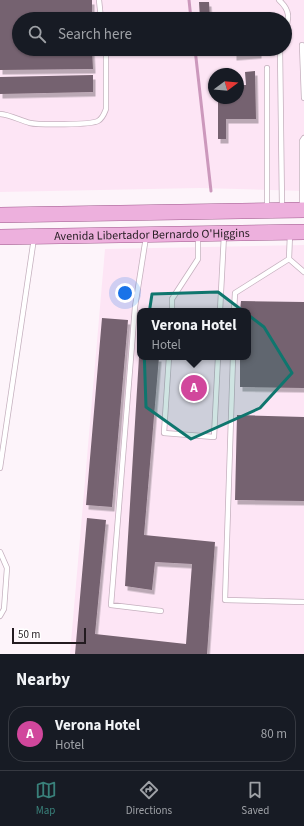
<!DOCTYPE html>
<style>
body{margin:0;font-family:"Source Sans 3",sans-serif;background:#242831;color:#f1f3f6}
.compass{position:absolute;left:208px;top:68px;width:36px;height:36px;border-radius:50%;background:#171b24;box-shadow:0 1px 3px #0004;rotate:74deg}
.scale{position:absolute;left:12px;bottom:10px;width:74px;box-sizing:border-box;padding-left:4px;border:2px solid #231b20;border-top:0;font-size:11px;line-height:14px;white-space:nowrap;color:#231b20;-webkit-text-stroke:3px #fff;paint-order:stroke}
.you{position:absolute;left:125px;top:293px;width:14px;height:14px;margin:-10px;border:3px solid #fff;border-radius:50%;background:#1a73e8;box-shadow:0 0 0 6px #1a73e833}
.badge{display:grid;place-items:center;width:26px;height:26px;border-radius:50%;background:#39807a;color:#fff;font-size:13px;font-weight:700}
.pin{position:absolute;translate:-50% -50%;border:2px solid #fff;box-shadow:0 1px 4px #0006}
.popup{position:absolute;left:137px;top:308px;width:114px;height:52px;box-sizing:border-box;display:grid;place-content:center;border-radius:8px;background:#171b24;filter:drop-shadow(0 1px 3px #0005);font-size:13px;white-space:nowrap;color:#9ea1a6}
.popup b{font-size:15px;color:#f1f3f6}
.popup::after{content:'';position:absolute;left:50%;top:100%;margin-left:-8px;border:8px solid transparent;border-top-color:#171b24}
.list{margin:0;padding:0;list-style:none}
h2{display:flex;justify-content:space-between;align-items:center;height:52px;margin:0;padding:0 16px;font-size:17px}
h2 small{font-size:13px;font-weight:400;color:#9ea1a6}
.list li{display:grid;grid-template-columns:26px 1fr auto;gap:12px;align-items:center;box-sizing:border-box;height:56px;margin:0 8px 8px;padding:0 8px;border:1px solid #363941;border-radius:16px}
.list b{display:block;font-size:15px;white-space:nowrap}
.list p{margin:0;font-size:13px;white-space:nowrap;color:#9ea1a6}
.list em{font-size:13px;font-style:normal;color:#9ea1a6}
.icon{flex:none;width:22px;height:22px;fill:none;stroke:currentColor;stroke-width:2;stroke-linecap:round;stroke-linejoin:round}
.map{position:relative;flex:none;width:304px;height:654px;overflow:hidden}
.search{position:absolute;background:#171b24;box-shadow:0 1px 3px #0004;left:12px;right:12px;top:12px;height:44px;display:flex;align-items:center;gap:10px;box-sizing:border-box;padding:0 14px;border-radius:22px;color:#9ea1a6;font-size:15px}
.sheet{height:116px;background:#171b24}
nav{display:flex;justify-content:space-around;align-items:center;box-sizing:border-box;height:56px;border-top:1px solid #363941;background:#171b24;font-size:11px;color:#9ea1a6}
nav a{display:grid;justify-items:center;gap:2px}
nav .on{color:#39807a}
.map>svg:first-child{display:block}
.built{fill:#fde5f5;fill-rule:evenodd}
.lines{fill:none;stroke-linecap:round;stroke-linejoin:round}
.stream{stroke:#cc98bc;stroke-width:3}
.building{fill:#75626f;filter:url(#shadow)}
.service-casing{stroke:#c5b0be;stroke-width:6}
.primary-casing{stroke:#9e5a8c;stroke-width:16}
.service{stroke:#fff;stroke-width:4.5}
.primary{stroke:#edb0dd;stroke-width:15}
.marked{fill:#0f766e;fill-opacity:0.2;stroke:#0f766e;stroke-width:3;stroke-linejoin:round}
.labels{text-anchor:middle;stroke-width:4;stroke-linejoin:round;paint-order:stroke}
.street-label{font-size:12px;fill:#231b20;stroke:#fff}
</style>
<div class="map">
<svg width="304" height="654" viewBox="0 0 304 654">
<defs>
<filter id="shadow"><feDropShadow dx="2.5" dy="4.5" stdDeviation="0" flood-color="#0004"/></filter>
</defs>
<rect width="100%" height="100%" fill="#fdf4fa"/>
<path class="built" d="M0,0H304V191L200,188L0,192ZM19,19H285V49H19ZM214,74H238V98H214Z
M304,245V654H70L105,249ZM140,311H248V357H140Z"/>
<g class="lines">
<path class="stream" d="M189,0L191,19
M195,49L211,191"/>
</g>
<path class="building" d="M0,0H92V19H19V49H92L93,69L0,70Z
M199,2H209L210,19H200Z
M234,49H259V54L234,56Z
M255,71L256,119H226V139H218V98H238V85H246L245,72Z
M93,75V92L0,94V77Z
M241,301L304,302V388L240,387V357H248V311H240Z
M102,318L128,320L112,507L86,505Z
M139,357H159L144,535L215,542L207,654H75L87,518L106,520L95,634L186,644L192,564L155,562L152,590L125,586Z
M237,415L304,417V501L235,500Z"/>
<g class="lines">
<g class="service-casing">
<path id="service" d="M99,0L101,19
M279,0C291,11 289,18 285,32
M302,45L304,98
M280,49L282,207
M267,68V209
M0,114C11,115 19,120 30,123C38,125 91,125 98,121C103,118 104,114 106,109V49
M302,208V141L304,138
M146,237L135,307L111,605L161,611
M289,259L290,234
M172,311V299L198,259V236
M220,311L224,235
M234,311L235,293L289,259L304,272
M169,357L164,433L214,437L218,357
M233,357L225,600L304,602
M0,468L34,238
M0,552L7,568L4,609L0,616"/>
</g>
<g class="primary-casing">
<g id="primary">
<path d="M0,215L304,210"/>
<path id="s1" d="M0,237L304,232"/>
</g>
</g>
<use href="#service" class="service"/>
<use href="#primary" class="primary"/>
</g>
<path class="marked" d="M218,292L264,327L292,373L260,408L191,439L146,407L144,347L152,294Z"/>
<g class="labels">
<g class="street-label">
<text dy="4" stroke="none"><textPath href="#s1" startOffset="152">Avenida Libertador Bernardo O'Higgins</textPath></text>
</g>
</g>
</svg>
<svg class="compass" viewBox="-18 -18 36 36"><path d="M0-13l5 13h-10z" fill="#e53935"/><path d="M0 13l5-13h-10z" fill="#9ea1a6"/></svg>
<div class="scale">50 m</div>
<div class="you"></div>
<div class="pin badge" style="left:194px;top:388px;background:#d1479c">A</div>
<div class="popup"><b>Verona Hotel</b>Hotel</div>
<div class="search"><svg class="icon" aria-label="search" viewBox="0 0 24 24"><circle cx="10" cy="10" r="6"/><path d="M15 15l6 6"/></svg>Search here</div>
</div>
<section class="sheet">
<h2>Nearby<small></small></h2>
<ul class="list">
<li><span class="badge" style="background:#d1479c">A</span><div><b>Verona Hotel</b><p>Hotel</p></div><em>80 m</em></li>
</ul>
</section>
<nav>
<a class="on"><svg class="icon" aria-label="map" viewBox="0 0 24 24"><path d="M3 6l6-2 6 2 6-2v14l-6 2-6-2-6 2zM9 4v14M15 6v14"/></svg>Map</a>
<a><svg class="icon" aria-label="directions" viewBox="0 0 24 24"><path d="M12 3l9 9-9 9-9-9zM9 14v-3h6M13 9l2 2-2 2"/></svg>Directions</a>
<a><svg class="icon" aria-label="saved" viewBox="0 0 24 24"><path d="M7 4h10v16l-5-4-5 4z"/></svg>Saved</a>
</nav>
